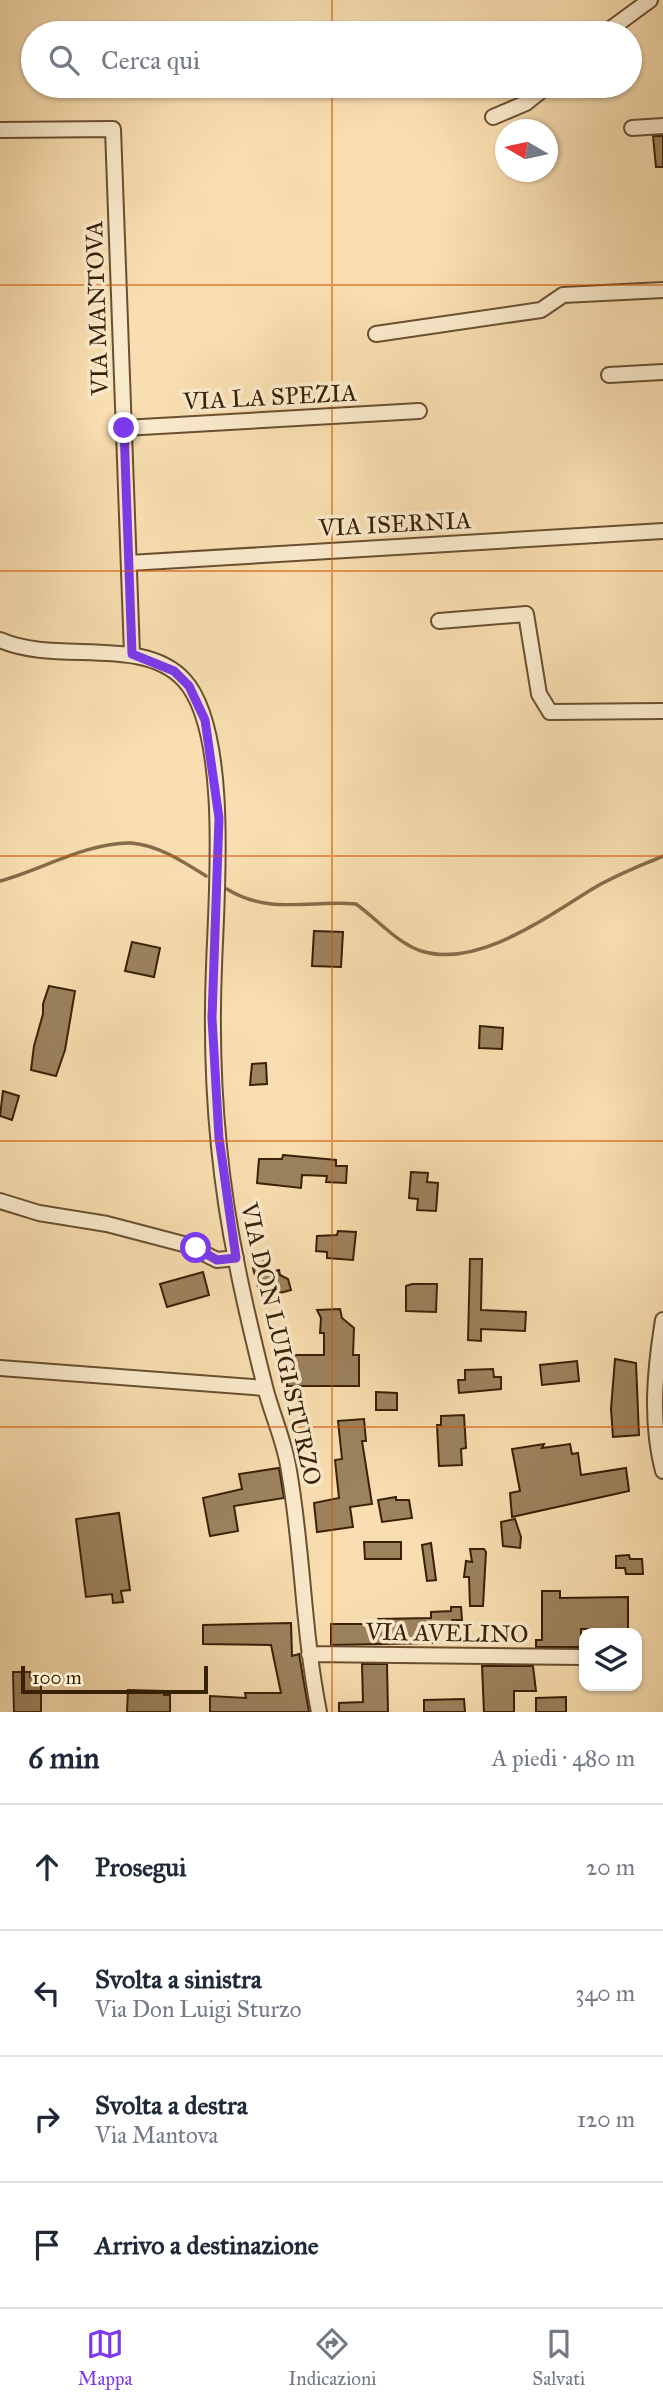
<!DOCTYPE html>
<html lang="it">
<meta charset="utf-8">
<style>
body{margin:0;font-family:"IM FELL Great Primer",serif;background:#f2f2f3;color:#1f2937}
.controls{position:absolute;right:21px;bottom:21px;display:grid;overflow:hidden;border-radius:14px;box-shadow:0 2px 5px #0004}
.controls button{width:63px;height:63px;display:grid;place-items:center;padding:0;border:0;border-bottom:2px solid #e0e1e3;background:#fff;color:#1f2937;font:35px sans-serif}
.compass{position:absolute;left:495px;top:119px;width:63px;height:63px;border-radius:50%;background:#fff;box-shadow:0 2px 5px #0004;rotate:279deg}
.scale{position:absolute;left:21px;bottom:18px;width:187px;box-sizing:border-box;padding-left:7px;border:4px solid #392106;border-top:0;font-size:19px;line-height:24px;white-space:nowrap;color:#392106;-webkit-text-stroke:5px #faeacc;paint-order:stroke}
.stop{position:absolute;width:21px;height:21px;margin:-16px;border:5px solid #7c3aed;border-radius:50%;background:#fff}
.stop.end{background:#7c3aed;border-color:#fff;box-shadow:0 2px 7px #0008}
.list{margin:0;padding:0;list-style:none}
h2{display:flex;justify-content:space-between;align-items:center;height:91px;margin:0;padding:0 28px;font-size:30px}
h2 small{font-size:23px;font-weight:400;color:#747a83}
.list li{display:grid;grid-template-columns:46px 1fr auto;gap:21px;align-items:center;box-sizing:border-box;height:126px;padding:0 28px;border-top:2px solid #e0e1e3}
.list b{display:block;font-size:26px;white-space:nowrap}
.list p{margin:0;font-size:23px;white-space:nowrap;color:#747a83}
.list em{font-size:23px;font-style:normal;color:#747a83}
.icon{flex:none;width:38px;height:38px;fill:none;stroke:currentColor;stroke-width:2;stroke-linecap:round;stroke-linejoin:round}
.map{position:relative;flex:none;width:663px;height:1712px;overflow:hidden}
.search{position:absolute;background:#fff;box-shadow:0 2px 5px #0004;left:21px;right:21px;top:21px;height:77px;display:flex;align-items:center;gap:18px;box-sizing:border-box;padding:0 24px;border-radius:38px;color:#747a83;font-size:26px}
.sheet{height:595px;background:#fff}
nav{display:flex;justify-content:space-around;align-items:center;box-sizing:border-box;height:98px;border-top:2px solid #e0e1e3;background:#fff;font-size:19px;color:#747a83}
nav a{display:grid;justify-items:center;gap:4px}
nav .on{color:#7c3aed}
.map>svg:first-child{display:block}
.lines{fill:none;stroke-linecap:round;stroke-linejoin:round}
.stream{stroke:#856c49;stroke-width:3.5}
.building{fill:#9c835e;stroke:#392106;stroke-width:2}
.minor-casing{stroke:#695030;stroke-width:18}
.minor{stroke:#faeacc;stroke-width:14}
.route{stroke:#7c3aed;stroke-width:9}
.grid{fill:none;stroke:#d6530b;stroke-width:2;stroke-opacity:0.55}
.labels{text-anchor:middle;stroke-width:7;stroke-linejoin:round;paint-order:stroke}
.street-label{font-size:24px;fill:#392106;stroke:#faeacc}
</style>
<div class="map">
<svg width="663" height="1712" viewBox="0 0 663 1712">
<rect width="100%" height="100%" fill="#f8deb0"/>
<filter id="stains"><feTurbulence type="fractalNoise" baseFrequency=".00286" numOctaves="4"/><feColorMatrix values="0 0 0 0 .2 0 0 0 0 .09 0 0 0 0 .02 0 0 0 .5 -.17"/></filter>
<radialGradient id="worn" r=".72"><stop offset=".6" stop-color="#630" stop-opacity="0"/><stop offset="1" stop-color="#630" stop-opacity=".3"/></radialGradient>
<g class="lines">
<path class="stream" d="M0,881C41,870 88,842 131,843C158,845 184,862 206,876
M227,889C268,915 311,900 356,904C377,919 397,943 421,951C478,969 549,915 594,888C616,875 640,866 663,856"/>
</g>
<path class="building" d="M653,136H663V167H656Z
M314,931L343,932L341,967L312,966Z
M132,942L160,948L154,977L125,971Z
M49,986L75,991L65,1050L56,1076L31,1070L34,1046L43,1014V1004Z
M480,1026L503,1028L502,1049L479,1048Z
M266,1063L267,1084L250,1085L252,1064Z
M3,1091L19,1096L12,1120L0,1116Z
M283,1155L336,1160V1166H347L346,1183L326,1182L327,1176L302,1175L301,1188L257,1183L259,1159H282Z
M411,1172L428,1173L427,1182L438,1183L436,1211L417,1210L418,1199L409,1198Z
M338,1231L356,1232L353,1260L327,1258V1252L316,1251L317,1236L337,1235Z
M470,1259H482L481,1310L526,1312L525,1331L481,1329V1341L468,1340Z
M264,1261L269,1263L271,1272L279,1270L280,1275L288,1279L291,1290L265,1297L263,1290L259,1291L253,1268Z
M203,1272L209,1295L167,1307L160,1284Z
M412,1284H437L436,1312L406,1311V1286Z
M340,1309L342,1318L354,1328L353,1355H359V1386H287V1355H324V1333H320L321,1318L317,1310Z
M615,1359L636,1363L639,1435L613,1437L611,1409Z
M577,1361L579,1381L542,1385L540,1365Z
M493,1369L494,1377H501V1389L459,1393L458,1380H465V1370Z
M376,1392L397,1393V1410H376Z
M464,1415L466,1448L461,1449L462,1465L439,1466L437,1425H441V1416Z
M364,1419L366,1441H362L372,1504L350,1507L353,1527L317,1532L314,1503L339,1498L335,1460L342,1459L338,1421Z
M544,1444L542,1448L570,1444L572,1454L578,1453L581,1475L626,1468L629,1491L512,1517L510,1493L520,1491L512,1449Z
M279,1468L284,1498L234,1506L238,1531L210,1536L203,1498L242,1489L239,1474Z
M396,1497V1500H409L412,1518L382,1522L378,1500Z
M119,1513L130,1590L121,1591L123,1602L113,1603L112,1594L86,1597L76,1519Z
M515,1519L521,1537L520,1548L503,1546L501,1522Z
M364,1542H401V1559H365Z
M431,1543L436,1580L427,1581L422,1545Z
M470,1549H484L486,1552L483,1606H470L469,1577H464L466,1561L472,1562Z
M629,1555L630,1559H642L643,1574H626L625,1568H616V1556Z
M542,1591H560V1598L628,1597V1629H581V1647H536V1640H542Z
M451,1607H461L462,1620H452V1626H431L432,1643L331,1645V1624H378V1619L431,1618V1612L451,1611Z
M291,1623L292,1656L299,1654L309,1712H210V1696L246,1698L245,1693H281L271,1645L203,1644V1625Z
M362,1664H387L388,1712H339V1703L363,1702Z
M482,1666H533L536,1691H514V1712H484Z
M13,1672H30V1677H41V1712H14Z
M128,1690L164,1691V1695H170V1712H127Z
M566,1697V1712H536V1698Z
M464,1699L465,1712H424V1700Z"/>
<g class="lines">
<g class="minor-casing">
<path id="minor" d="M605,33L650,0
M493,117L526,103L547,86
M632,128L663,126
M0,130L113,129L132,654
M376,334L541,310L563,295L663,290
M609,375L663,372
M124,428L419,411
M129,563L663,531
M439,621L526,614L539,694L550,712L663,711
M0,640C56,665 143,635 184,680C231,731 216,900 214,967C210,1066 217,1168 237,1265C245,1306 255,1347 265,1387C272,1415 285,1442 289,1471C303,1551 303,1632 319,1712
M0,1201L39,1213L107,1224L187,1245L217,1260L236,1258
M663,1320C655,1370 650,1421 663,1471
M0,1368L265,1388
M309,1654L584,1657"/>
</g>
<use href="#minor" class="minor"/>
</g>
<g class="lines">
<path class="route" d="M124,428L132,654L174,671L189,686L205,720L219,818L212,1018L219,1138L236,1258L217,1260L196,1248"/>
</g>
<path class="grid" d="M332,0V33M332,86V1712M0,285H663M0,571H663M0,856H663M0,1141H663M0,1427H663"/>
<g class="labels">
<g class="street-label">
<text transform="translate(97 308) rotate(-92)" y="8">VIA MANTOVA</text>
<text transform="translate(270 397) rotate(-3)" y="8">VIA LA SPEZIA</text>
<text transform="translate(395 524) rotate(-3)" y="8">VIA ISERNIA</text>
<text transform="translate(281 1344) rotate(77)" y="8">VIA DON LUIGI STURZO</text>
<text transform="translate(447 1633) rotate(1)" y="8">VIA AVELINO</text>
</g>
</g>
<rect width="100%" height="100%" filter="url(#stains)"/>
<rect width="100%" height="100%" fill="url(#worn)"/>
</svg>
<div class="controls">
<button><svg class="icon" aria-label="layers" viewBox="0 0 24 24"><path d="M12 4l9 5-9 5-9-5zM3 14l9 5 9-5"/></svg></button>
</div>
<svg class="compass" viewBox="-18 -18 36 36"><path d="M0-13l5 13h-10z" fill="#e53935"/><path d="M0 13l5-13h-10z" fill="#747a83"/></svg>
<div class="scale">100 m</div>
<div class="stop" style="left:196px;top:1248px"></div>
<div class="stop end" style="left:124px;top:428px"></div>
<div class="search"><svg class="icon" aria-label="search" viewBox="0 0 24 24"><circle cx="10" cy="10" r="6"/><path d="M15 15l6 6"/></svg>Cerca qui</div>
</div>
<section class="sheet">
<h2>6 min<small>A piedi · 480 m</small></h2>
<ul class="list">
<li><svg class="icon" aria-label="ahead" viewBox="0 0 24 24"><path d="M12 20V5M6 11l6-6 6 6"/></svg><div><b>Prosegui</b></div><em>20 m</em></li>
<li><svg class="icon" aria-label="left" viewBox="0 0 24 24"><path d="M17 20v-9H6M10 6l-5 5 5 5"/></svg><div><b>Svolta a sinistra</b><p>Via Don Luigi Sturzo</p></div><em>340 m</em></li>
<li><svg class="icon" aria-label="right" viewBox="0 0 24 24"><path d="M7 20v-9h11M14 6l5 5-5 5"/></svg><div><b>Svolta a destra</b><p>Via Mantova</p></div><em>120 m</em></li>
<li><svg class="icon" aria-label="arrive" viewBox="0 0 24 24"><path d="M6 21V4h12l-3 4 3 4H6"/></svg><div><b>Arrivo a destinazione</b></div></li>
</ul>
</section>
<nav>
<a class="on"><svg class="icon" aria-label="map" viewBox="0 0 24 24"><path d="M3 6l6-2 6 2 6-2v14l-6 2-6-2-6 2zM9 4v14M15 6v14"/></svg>Mappa</a>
<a><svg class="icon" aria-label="directions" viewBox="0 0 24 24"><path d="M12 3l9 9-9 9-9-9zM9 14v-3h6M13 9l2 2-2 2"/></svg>Indicazioni</a>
<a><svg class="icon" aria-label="saved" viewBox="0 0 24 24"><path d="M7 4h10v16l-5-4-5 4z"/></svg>Salvati</a>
</nav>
